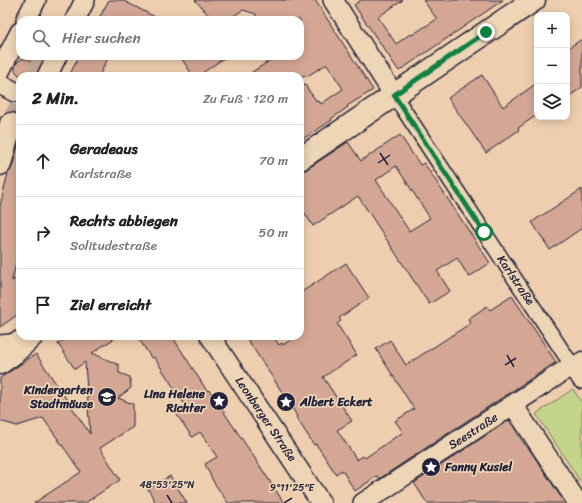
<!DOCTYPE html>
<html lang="de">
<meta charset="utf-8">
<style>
body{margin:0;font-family:Sriracha,sans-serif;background:#f6f6f6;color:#202124}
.controls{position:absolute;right:12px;top:12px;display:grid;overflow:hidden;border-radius:8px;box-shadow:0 2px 10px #0003}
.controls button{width:36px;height:36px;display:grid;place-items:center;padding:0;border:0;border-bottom:1px solid #e0e0e0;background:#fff;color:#202124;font:20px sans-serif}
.stop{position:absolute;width:12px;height:12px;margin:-9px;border:3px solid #0b8043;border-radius:50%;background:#fff}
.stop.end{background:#0b8043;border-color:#fff;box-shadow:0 1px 4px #0008}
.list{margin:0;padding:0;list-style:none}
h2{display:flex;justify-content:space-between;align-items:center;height:52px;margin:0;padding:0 16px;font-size:17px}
h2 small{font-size:13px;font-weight:400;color:#757577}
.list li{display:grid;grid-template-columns:26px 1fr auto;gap:12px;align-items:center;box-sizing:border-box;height:72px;padding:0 16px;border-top:1px solid #e0e0e0}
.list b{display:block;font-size:15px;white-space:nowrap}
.list p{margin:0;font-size:13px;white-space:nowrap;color:#757577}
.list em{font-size:13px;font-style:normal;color:#757577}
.icon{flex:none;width:22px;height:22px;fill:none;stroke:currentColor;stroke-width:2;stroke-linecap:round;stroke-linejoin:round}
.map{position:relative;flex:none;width:582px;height:503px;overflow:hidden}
.search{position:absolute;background:#fff;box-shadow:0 2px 10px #0003;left:16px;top:16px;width:288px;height:44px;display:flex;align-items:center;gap:10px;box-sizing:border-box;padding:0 14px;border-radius:12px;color:#757577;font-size:15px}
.panel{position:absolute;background:#fff;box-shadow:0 2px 10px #0003;left:16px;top:72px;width:288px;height:268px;border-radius:12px}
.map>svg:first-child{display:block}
.green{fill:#c4d489;stroke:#737b62}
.building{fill:#d4a794;stroke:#22223b;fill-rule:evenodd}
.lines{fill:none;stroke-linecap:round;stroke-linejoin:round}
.tertiary-tunnel{stroke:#c5ac98;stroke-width:22;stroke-dasharray:22 11;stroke-linecap:butt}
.pedestrian-casing{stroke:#22223b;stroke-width:17}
.minor-casing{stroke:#22223b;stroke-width:22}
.tertiary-casing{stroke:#22223b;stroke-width:25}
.pedestrian{stroke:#edd5b5;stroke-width:14}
.minor{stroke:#edd5b5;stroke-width:19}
.tertiary{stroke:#edd5b5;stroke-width:22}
.route{stroke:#0b8043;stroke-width:5}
.ticks{fill:none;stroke:#22223b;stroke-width:1.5}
.labels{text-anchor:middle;stroke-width:3.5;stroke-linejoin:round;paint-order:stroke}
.street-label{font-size:12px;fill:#22223b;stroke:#edd5b5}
.poi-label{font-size:12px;font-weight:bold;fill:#22223b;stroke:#edd5b5;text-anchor:end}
.ticks-label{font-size:10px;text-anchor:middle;fill:#22223b;stroke:#edd5b5;stroke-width:3.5;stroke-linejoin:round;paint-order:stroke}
</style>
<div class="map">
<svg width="582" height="503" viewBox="0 0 582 503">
<rect width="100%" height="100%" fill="#eeceaf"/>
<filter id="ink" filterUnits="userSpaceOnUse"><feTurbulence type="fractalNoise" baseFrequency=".025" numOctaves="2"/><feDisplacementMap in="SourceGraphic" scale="8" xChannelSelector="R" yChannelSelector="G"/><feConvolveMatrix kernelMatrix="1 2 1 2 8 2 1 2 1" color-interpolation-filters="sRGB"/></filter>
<g filter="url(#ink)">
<path class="green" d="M573,389L582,403V484L536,414Z"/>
<path class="building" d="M109,0H122L161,20H98Z
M195,0H315L373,90L347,106L348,107L331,119L332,120L300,141V78L317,102L319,101L321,104L343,89L327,64L307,76H246L277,56H300V20H256V14L243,10L227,20H213Z
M361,0H403L378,17L396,44L410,34L412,35L437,19L423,0H503L399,71L354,5Z
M582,39V87L567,98V49Z
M79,56H109L99,76H69Z
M180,56H227L198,76H193Z
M21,59H29L34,65L33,73L29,76H20L15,71V65Z
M482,75L503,107L537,83V115L518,128L519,130L486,153L448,98Z
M400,135L420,165L424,163L490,263L469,277L457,258L437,271L450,291L429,304L358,196L313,226L300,206V172L307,169L348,142L361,161ZM396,166L430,218L409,231L376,180Z
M18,145H20V246L12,281L20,275V313L0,327V206L8,173L12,167Z
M582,189V228L550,250L532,222Z
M346,263L369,298L339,318L341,321L337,324L357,355L323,377L352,421L337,430L357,460L363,456L365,458L403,432L395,421L414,409L376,349L390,340L406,365L471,323L468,319L487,306L490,310L512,296L556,362L379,479L377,476L355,491L342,470L336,474L316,444L314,445L296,417L297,416L273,378L245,336H273L279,345L282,343L283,345L296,336H300V293Z
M70,336H118L92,353L119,365V373L130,377L131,388L118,398L133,404V427L100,448L120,480L85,503H34L81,472L43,418L17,426L0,421V378L36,354L90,434L85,362L75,369L58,344Z
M137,336H172L207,391L209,390L254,457L284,503H228L213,481L205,464L217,457L200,432L192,437L175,412L185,405L154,357L152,359Z
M509,420L527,448L528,447L565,503H427L414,483Z
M170,476L187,503H156L148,489Z"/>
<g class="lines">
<path class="tertiary-tunnel" d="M36,76L46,56
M11,124L20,107"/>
<g class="pedestrian-casing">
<path id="pedestrian" d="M394,95L565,355L573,365L582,359"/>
</g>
<g class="minor-casing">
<path id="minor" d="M333,0L394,95
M26,20L36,0
M75,20L85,0
M0,71L20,32
M47,76L57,56
M0,84L15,92H20
M210,336L321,503
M0,345L11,344L31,336
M513,405L578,503
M363,503L573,365L582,379"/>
</g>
<g class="tertiary-casing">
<path id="tertiary" d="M300,159L534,0
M0,164L11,124
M0,363L14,353L32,336"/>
</g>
<use href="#pedestrian" class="pedestrian"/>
<use href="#minor" class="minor"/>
<use href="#tertiary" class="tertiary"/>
</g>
</g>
<g class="lines" filter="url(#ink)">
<path class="route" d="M484,232L394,95L486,32"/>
</g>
<path class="ticks" d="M380,153L388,165M378,163L390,155M507,355L514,367M505,365L516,358M167,495L172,503M284,503L292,498"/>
<defs>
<g id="school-disc" transform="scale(1)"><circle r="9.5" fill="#22223b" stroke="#edd5b5"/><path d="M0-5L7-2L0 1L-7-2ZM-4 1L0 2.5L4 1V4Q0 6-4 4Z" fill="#fff"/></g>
<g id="sight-disc" transform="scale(1)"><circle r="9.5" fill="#22223b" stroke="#edd5b5"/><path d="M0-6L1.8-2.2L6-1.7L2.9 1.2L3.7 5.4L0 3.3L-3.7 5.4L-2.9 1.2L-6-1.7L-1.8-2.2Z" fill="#fff"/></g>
</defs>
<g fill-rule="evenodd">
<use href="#school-disc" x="107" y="397"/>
<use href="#sight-disc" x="219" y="401"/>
<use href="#sight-disc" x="286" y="402"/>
<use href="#sight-disc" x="431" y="467"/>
</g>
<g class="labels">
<g class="street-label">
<text transform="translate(516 280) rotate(56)" y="4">Karlstraße</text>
<text transform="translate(266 419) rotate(56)" y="4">Leonberger Straße</text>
<text transform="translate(473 431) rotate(-33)" y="4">Seestraße</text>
</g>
<g class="poi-label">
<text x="93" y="394">Kindergarten<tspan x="93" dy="14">Stadtmäuse</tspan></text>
<text x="205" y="398">Lina Helene<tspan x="205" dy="14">Richter</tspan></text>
<text x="300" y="406" text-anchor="start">Albert Eckert</text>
<text x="445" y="471" text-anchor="start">Fanny Kusiel</text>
</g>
</g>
<g class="ticks-label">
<text x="167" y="488">48°53'25"N</text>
<text x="292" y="491">9°11'25"E</text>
</g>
</svg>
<div class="controls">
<button>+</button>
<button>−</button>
<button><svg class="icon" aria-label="layers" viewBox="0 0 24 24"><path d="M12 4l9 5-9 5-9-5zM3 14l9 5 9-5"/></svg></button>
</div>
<div class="stop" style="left:484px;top:232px"></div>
<div class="stop end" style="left:486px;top:32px"></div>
<div class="search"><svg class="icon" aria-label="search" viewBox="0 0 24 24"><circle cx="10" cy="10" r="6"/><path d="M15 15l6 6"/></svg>Hier suchen</div>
<section class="panel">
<h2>2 Min.<small>Zu Fuß · 120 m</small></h2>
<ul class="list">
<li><svg class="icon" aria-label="ahead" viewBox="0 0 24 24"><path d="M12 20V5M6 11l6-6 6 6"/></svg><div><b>Geradeaus</b><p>Karlstraße</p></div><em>70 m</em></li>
<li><svg class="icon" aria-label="right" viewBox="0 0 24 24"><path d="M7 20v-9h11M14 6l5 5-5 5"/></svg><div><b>Rechts abbiegen</b><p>Solitudestraße</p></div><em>50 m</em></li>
<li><svg class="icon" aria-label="arrive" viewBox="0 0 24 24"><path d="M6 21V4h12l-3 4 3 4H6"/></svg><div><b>Ziel erreicht</b></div></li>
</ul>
</section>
</div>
